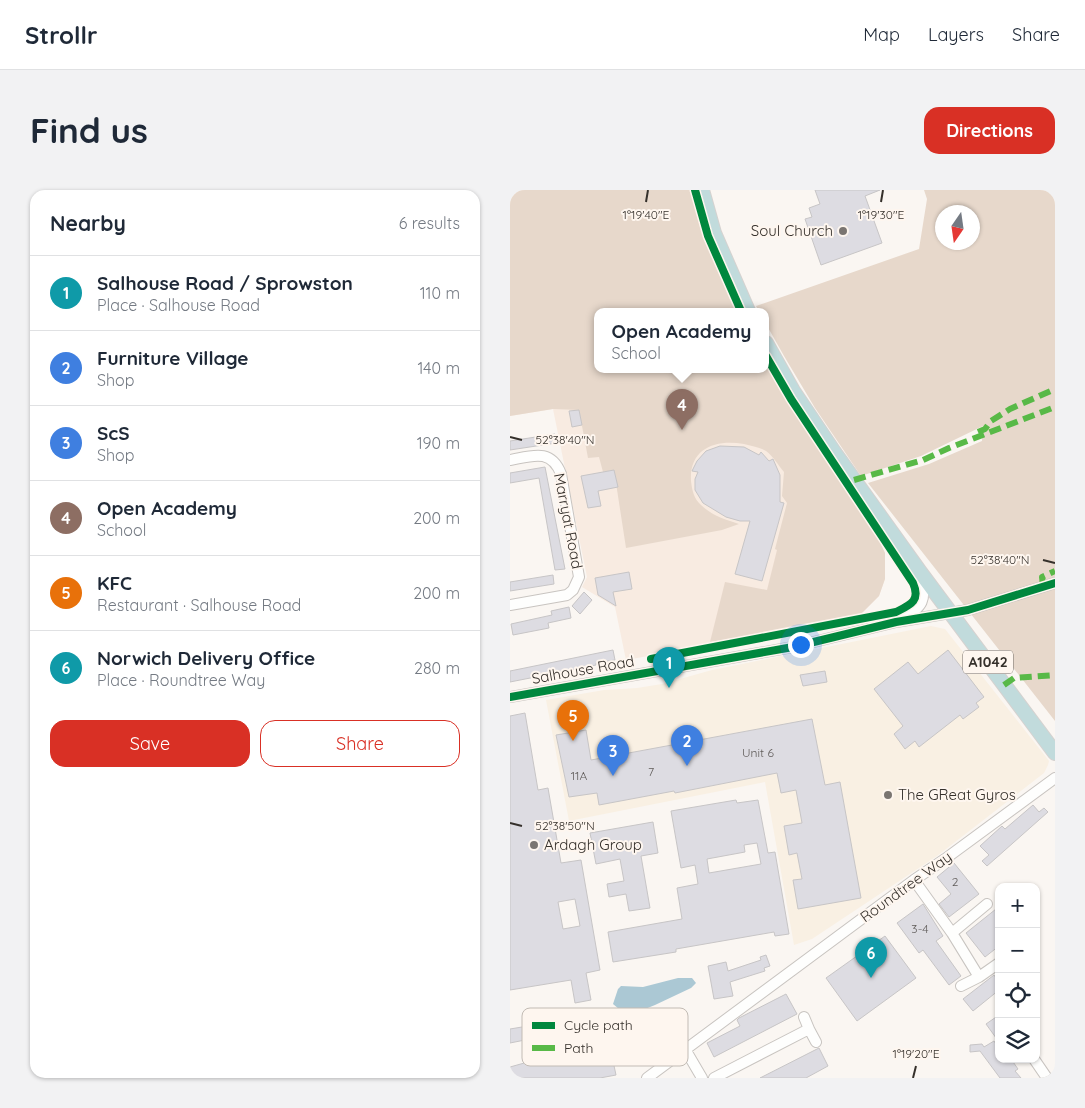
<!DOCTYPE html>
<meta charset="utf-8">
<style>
body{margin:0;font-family:Quicksand,sans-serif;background:#f2f2f3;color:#1f2937}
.controls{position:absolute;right:15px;bottom:15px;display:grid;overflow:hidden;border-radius:10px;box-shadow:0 1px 4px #0004}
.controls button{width:45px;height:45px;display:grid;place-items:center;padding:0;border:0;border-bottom:1px solid #e0e1e3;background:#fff;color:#1f2937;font:25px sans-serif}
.compass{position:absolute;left:425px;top:15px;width:45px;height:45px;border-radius:50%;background:#fff;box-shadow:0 1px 4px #0004;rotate:193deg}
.you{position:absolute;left:290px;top:454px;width:18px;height:18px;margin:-12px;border:4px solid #fff;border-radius:50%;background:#1a73e8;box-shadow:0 0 0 8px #1a73e833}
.badge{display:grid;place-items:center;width:32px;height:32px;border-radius:50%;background:#d93025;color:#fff;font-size:16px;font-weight:700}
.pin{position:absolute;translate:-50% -41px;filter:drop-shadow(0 1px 2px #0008)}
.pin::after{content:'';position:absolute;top:26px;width:18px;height:15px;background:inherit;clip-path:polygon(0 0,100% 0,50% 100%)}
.popup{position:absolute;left:84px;top:118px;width:175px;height:65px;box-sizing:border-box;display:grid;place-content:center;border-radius:10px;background:#fff;filter:drop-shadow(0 1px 4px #0005);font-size:16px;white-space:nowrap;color:#747a83}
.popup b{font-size:19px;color:#1f2937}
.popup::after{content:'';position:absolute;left:50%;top:100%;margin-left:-10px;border:10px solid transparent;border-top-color:#fff}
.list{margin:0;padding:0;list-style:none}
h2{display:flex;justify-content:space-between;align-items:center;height:65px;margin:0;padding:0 20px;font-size:21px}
h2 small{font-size:16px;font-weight:400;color:#747a83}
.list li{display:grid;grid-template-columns:32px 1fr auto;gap:15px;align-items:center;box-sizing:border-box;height:75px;padding:0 20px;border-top:1px solid #e0e1e3}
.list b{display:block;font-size:19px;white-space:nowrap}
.list p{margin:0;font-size:16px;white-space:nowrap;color:#747a83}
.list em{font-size:16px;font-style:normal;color:#747a83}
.actions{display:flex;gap:10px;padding:15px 20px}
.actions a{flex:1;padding:11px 0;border:1px solid #d93025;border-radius:15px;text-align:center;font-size:18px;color:#d93025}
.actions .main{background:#d93025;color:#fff}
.icon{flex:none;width:28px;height:28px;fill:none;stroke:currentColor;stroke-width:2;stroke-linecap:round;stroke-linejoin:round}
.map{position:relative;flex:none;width:545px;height:888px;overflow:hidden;border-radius:15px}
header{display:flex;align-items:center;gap:30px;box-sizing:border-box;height:70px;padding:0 25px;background:#fff;border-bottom:1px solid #e0e1e3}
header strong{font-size:24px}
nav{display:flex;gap:28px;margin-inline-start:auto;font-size:18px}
.intro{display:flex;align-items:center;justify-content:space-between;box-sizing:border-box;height:120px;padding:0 30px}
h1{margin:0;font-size:35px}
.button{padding:12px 22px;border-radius:15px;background:#d93025;color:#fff;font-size:18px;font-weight:700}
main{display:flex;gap:30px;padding:0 30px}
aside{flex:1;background:#fff;border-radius:15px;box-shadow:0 1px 4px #0004}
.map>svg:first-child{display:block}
.commercial{fill:#f9f0e3}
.education{fill:#f8ebe1}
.green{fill:#e7d8cb;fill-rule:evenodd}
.water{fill:#abc8d4}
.building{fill:#dddce2;stroke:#c7c5c6;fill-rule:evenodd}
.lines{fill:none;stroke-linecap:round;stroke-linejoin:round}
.minor-casing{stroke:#c8c4c0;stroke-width:12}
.highway-casing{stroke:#d5d2d0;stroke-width:16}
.minor{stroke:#fefefd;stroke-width:10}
.highway{stroke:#c1dbdc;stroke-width:14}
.quiet{stroke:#58b947;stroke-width:6;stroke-dasharray:12 6;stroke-linecap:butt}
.cycleway-casing{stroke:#fef6ef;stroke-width:11}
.cycleway{stroke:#00873e;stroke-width:8}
.ticks{fill:none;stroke:#35302b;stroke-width:2}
.poi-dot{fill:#7a7571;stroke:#fef6ef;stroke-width:2}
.labels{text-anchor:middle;stroke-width:4;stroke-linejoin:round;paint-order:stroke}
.number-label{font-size:12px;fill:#5f5b59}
.shield{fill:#fef6ef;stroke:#716b66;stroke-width:1}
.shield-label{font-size:14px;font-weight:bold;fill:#35302b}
.poi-label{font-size:15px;fill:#35302b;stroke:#fef6ef;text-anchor:start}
.street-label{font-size:15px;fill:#35302b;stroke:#fef6ef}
.key{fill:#fef6ef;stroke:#c2bbb4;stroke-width:1}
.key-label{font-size:14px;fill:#35302b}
.ticks-label{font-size:12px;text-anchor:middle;fill:#35302b;stroke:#fef6ef;stroke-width:4;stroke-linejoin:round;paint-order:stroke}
</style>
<header>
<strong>Strollr</strong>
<nav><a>Map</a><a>Layers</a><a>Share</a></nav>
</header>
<div class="intro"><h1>Find us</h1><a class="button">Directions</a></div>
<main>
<aside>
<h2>Nearby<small>6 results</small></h2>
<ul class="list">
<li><span class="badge" style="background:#0f9aa8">1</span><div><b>Salhouse Road / Sprowston</b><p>Place · Salhouse Road</p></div><em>110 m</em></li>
<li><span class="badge" style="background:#3f7fe0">2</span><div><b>Furniture Village</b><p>Shop</p></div><em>140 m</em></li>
<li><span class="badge" style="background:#3f7fe0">3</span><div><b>ScS</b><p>Shop</p></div><em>190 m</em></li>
<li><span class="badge" style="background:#8d6e63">4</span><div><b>Open Academy</b><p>School</p></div><em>200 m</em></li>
<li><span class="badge" style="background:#e8710a">5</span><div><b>KFC</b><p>Restaurant · Salhouse Road</p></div><em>200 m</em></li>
<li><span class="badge" style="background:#0f9aa8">6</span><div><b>Norwich Delivery Office</b><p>Place · Roundtree Way</p></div><em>280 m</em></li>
</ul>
<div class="actions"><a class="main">Save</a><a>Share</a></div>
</aside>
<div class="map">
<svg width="545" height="888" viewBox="0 0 545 888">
<rect width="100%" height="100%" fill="#faf6f2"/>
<path class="commercial" d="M421,436L435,439L536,567L539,571L538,575L534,583L427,666L302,749L284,755L255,592L59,631L36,510L94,500L127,498L152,494L202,480Z"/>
<path class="education" d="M0,0H181L185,20L197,54L228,121H88V179H256V172L306,254L361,333L375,363V389L369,406L351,424L328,432L116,470L105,417L72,397L77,387L43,219L0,226Z"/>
<path class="green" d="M0,0H181C190,43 209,82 228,121H88V179H256V172L306,254L361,333L375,363V389L369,406L351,424L328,432L200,452L215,392L257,400L267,360L265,359L277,313L272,306L274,282C268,275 263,266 256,261C250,257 241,256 234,254C206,249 179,258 181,291C182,300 184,309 191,315C201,325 216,330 229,334L212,340L116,358L104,280L93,282L89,267L78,268L69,220L43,219L0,226Z
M414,0H545V531L358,293L419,274L472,251L473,236L411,266L351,286L305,218L274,166L256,134V121H249L246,116L409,59L417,9ZM432,22H462V52H432Z"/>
<path class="water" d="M168,788H182L186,793L181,798L145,815L113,828L110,825L109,819L103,814L108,799L111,796L133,797Z"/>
<path class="building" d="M305,0H370L355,6L372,53L311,75L295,29L302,27L299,18L310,14Z
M69,220L72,235L62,237L59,221Z
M45,244L46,253L0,260V251Z
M210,256L234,257L249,265L251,262L259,271L263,269L270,285V312L274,313L252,391L225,384L240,331H230L216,327L193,313L185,300V289L188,282L182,281L187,271L196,261Z
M35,277L55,379L45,380L29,288L0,293V283Z
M104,280L108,297L88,301L91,316L78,318L71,286Z
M119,382L122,399L103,402L106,416L88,405L85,388Z
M43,385L44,394L0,401V392Z
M74,402L82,410L70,424L62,416Z
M59,417L61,428L38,433L39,438L3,445L1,434L42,425L41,421Z
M103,460L105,470L86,473V475L0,492V481Z
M438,460L474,507L466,513L469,517L453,529L450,525L409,557L405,551L395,559L384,544L393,536L364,499L398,472L408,484Z
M315,481L317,492L293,496L290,485Z
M15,523L28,600L38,598L51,673L71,670L90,780L76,783L81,810L65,813L61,790L0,800V526ZM65,709L70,736L53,739L48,712Z
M302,529L315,595L330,592L351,708L288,719L283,690L292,689L287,663L279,665L274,636L292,633L286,600L271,603L267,583L165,603L164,601L89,615L87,603L59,607L46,545L76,540L81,570Z
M226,610L227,613L248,610L258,663L265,662L279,744L265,746L264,742L166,759V762L103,772L98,742L172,729L167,698L188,694L185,675L171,678L161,621ZM247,653L251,674L199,683L197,669L235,662L234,655Z
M523,615L529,622L534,618L538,622L477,676L472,671L479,665L470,656L492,636L495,639Z
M143,632L148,663L131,666L140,718L119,721L116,704L99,707L97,694L114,691L110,669L86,674L80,643Z
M444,673L469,704L439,727L429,714L441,704L427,687Z
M413,714L433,746L426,751L451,786L439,795L413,760L409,763L387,733Z
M486,719L489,723V756L475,767L456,743Z
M375,746L406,788L347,831L316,788Z
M256,765L260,776L254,778L255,781L220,792L223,806L204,809L198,776L216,772L218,781L251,770L250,767Z
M484,785L489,792V800L463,821L453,809Z
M276,804L287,824L204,867L197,853L230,836L227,830L229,828Z
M489,825V852L476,834Z
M18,836L20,849L0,853V839Z
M484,851L489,859V869H501L508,879L505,881L511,888H490L470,861L460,862V855L472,854L474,857Z
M100,857L106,885L90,888H0V877L25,870L26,872Z
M309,858L318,876L296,888H250Z"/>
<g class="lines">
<g class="minor-casing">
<path id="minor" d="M0,270C22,266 41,258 51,284L69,387L63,400L57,405L0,415
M391,429C414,416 416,412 411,385
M0,507L283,457L386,432L458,420L545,393
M404,690L442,743L469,787
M442,743L477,714
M451,796L469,787L489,773
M294,827L299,839
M175,859L192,888
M524,869L537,888
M137,888L404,690L435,669L545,588
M204,888L299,839L306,852"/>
</g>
<g class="highway-casing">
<path id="highway" d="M192,0L204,43L238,121
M256,153L283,201L324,262L410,382L545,563"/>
</g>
<use href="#minor" class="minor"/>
<use href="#highway" class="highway"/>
<path class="quiet" d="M468,242L475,239L481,231L500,219L545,199
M344,290L413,270L439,258L545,217
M533,396L532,387L545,381
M494,495L504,488L545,485"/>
<g class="cycleway-casing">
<path id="cycleway" d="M185,0L198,46L231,121
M141,469L386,422C400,415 411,411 403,393L281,209L256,166
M0,507L283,457L386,432L458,420L545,393"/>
</g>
<use href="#cycleway" class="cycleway"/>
</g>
<path class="ticks" d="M136,12L138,0M371,12L373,0M0,247L12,250M533,370L545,373M0,633L12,636M403,888L406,876"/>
<g class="poi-dot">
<circle cx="333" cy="41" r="5"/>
<circle cx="378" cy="605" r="5"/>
<circle cx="24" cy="655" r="5"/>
</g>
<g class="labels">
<g class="number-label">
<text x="248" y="567">Unit 6</text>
<text x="141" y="586">7</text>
<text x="69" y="590">11A</text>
<text x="445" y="696">2</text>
<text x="410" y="743">3-4</text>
</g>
<rect class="shield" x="453" y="460.5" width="50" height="23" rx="4"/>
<g class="shield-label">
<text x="478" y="477">A1042</text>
</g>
<g class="poi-label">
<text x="323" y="46" text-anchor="end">Soul Church</text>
<text x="388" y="610">The GReat Gyros</text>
<text x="34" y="660">Ardagh Group</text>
</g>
<g class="street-label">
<text transform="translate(58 331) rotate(79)" y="5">Marryat Road</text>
<text transform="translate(73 480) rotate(-10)" y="5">Salhouse Road</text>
<text transform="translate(396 697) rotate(-36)" y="5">Roundtree Way</text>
</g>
</g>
<rect x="12" y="818" width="166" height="58" rx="8" class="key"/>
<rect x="22" y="832" width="23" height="7" fill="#00873e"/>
<rect x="22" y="855" width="23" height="6" fill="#58b947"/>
<g class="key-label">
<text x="54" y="840">Cycle path</text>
<text x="54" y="863">Path</text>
</g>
<g class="ticks-label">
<text x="136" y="29">1°19'40"E</text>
<text x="371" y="29">1°19'30"E</text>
<text x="55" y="254">52°38'40"N</text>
<text x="490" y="374">52°38'40"N</text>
<text x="55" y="640">52°38'50"N</text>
<text x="406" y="868">1°19'20"E</text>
</g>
</svg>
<div class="controls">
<button>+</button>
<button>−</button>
<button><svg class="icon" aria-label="locate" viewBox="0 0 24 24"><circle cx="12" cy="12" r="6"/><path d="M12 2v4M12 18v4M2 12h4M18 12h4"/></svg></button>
<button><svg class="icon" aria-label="layers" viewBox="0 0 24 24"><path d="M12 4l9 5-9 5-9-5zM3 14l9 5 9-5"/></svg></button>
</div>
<svg class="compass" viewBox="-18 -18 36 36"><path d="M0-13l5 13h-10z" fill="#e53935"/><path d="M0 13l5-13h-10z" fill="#747a83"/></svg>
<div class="you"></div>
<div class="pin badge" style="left:159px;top:498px;background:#0f9aa8">1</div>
<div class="pin badge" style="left:177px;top:576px;background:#3f7fe0">2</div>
<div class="pin badge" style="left:103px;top:586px;background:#3f7fe0">3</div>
<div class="pin badge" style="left:172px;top:240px;background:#8d6e63">4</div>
<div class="popup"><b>Open Academy</b>School</div>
<div class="pin badge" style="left:63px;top:551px;background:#e8710a">5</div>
<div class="pin badge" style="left:361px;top:788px;background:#0f9aa8">6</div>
</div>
</main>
